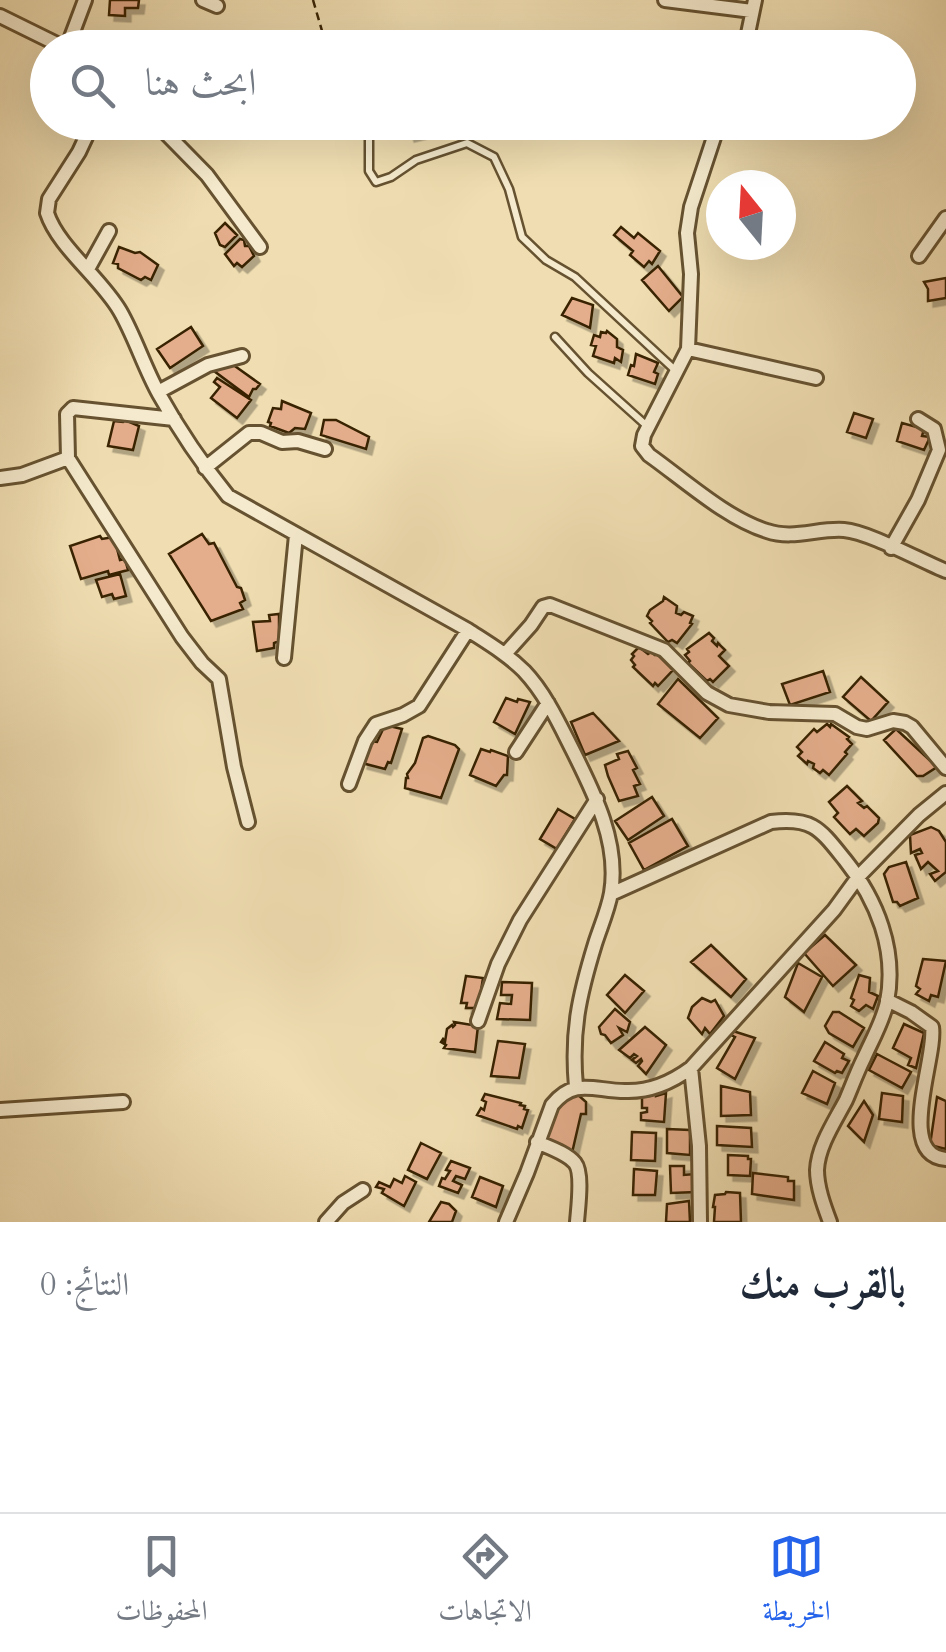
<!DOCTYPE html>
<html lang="ar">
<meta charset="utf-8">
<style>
body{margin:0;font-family:Cardo,Amiri,serif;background:#f2f2f3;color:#1f2937;direction:rtl}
.compass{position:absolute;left:706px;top:170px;width:90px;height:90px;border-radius:50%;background:#fff;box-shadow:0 10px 40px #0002;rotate:342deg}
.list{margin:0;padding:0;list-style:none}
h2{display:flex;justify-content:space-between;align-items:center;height:130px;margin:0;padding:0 40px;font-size:42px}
h2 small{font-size:32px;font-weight:400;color:#747a83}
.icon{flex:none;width:55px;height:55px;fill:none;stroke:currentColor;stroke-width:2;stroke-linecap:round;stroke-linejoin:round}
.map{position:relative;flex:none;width:946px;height:1222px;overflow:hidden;direction:ltr}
.search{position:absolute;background:#fff;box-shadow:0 10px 40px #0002;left:30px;right:30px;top:30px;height:110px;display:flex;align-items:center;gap:25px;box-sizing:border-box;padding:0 35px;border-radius:55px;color:#747a83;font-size:38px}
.sheet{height:290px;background:#fff}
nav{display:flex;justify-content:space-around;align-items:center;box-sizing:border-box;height:140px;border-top:2px solid #e0e1e3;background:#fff;font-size:28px;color:#747a83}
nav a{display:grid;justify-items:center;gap:5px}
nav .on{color:#2563eb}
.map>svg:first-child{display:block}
.building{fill:#e4ad8b;stroke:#382304;stroke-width:2.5;filter:url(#shadow)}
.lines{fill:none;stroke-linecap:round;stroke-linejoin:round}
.service-casing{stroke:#665230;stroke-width:11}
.minor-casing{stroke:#665230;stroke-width:18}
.path{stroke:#382304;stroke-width:2.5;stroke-dasharray:8 5;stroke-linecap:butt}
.service{stroke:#f5eacd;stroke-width:6}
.minor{stroke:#f5eacd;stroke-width:12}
</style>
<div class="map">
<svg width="946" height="1222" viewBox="0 0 946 1222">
<defs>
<filter id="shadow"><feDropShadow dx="5.5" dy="5.5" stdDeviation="0" flood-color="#0004"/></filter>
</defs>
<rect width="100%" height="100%" fill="#f0deb2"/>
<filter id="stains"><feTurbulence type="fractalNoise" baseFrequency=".002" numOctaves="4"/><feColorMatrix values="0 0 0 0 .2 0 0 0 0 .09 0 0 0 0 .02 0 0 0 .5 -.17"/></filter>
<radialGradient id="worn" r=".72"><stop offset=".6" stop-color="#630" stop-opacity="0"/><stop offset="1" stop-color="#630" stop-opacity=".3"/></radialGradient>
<path class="building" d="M110,0H139L138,8H125V16L109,15Z
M406,122H444L445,127L409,136Z
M225,223L237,235L225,247L220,245L215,233Z
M621,227L634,238L638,233L660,251L652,264L649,261L644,267L630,255L633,251L614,235Z
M240,239L244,240L245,246H249L254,256L242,267L237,263L234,266L225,254Z
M119,247L135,253L140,252L158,265L151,280L145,277L141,280L118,268V264L113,263Z
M658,266L683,297L669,311L642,280Z
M946,278V298L928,301V289L924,282Z
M572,298L593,305L590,328L562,315Z
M191,327L203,346L170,368L157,349Z
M607,331L617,339V347L623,350L621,362L615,358L614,363L593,356L596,346L591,345L594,335L600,337L601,332L606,333Z
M636,354L658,363L654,372L658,374L655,384L628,375L631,365L634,366Z
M232,364L260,384L256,389H253L249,397L214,371Z
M217,378L251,400L237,418L211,398L220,387L214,382Z
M282,401L311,413L305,429L295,428L289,433L270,426L271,423L268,422L273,408L281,409Z
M854,413L873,419L866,438L847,432Z
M125,420L139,426L133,450L108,446L114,421L123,422Z
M324,420H336L369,437L366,449L321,435Z
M902,423L924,429L922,436L930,437L924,450L897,441Z
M202,534L209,544L214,543L237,587L241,588L245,600L240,603L243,609L211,621L169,554Z
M100,536L102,539L114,537L120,560L125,559L128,570L109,575L108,571L81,579L70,546Z
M120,574L126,596L114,599L112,594L102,597L96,580Z
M664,597L677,606L676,613L681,615L684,612L693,616L690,623L692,624L677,643L672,640L668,642L650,623L652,621L647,616L650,610L663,601Z
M279,614V641L274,643V648L257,651L253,622L270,621L269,615Z
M709,633L714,638L712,641L717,646L718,643L725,650L719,656L729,666L713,682L710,679L707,681L688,663L690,661L685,655L689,652L687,649Z
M639,647L648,654L651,652L655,655L657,654L673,670L658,686L655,683L653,686L633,667L635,665L631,660L634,656L632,654Z
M823,671L830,692L790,705L782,684Z
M861,677L888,702L871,721L843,697Z
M678,679L718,718L700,738L658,704Z
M506,698L517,702L518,699L530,702L515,734L494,722Z
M593,713L619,741L585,755L571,722Z
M827,724L830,727L831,724L849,737L847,739L852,744L845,752L847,754L829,775L823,770L820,773L813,768L814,764L808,761L807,764L798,756L802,752L797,747L814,729L817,732Z
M385,725L402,729L391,763L388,762L385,769L362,763L369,741L377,742Z
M896,729L937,767L923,776H917L884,740Z
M428,736L455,745L459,749L441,798L405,788L406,778H408L407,774L415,763L423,738Z
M481,749L490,752L491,750L508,756L507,775H504L496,786L470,775Z
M628,751L637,768L633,770L640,784L634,786L638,796L619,801L608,776L605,765L619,759L617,754Z
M847,786L862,801L858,803L864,808L867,806L879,818L878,823L864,836L856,829L850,834L834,817L838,813L829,802Z
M652,797L664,816L628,840L615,821Z
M558,809L575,819L557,849L540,839Z
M672,819L688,846L644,870L629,843Z
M931,827L939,831L946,842V872L935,881L930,874L938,871L928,862L921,869L915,855L922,853L920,849L911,853L910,835Z
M906,862L918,898L900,906L897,902H893L884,874L889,867Z
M825,935L856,965L833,986L804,953Z
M711,945L746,979L731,997L691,962Z
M923,959L946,961L938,997L931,995L929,1001L916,994L920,989L916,986Z
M798,963L822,977L804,1012L785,997Z
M625,975L644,991L625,1013L607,995Z
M859,975L870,978L869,992L878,996L873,1009L866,1005L859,1011L851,1006L854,1000L851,998Z
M466,976L483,978L479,1004L475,1008H466L467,1003H461Z
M502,982L532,983L530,1020L497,1019L500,1003L511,1004L512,995H501Z
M702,998L711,1002L715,1000L724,1016L710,1034L705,1028L702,1034L688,1018L692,1007Z
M615,1009L630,1022L627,1032L619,1028L623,1035L611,1043L605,1035L601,1034L599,1027Z
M833,1012H839L864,1028L853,1047L829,1033L825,1026Z
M454,1022L478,1026L475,1052L444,1048L446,1045L441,1042L443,1039L445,1042L447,1029L452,1025L453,1027L455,1025Z
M904,1024L924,1033L916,1068L908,1065L911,1058L893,1048Z
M645,1027L666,1045L646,1074L638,1066L642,1061L641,1059L636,1063L632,1060L637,1056L634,1054L630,1058L619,1050Z
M733,1031L755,1038L735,1079L717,1068L735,1037L731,1035Z
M498,1041L525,1044L519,1078L491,1076Z
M825,1042L844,1054L842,1058L849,1061L842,1073L837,1071L835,1073L814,1061Z
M877,1054L911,1072L902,1088L869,1070Z
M813,1071L835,1083L827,1104L802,1093Z
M721,1086L750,1092L751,1115L721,1116Z
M648,1092H656V1096L666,1093L664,1122L641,1120V1113L647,1112V1108H642V1096H649Z
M882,1093L903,1096L902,1122L879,1119Z
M485,1094L521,1103L520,1105L525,1106L524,1109L528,1110L522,1128L518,1126L517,1129L477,1115L481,1108L484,1110L486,1102L482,1100Z
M577,1094L586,1102V1114H581L572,1153L553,1148L546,1136L559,1103Z
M937,1097L946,1101V1149L930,1145Z
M864,1101L873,1115L864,1142L848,1126Z
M717,1126L751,1128L752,1147L717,1145Z
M667,1129L690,1130V1155L667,1153Z
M632,1132L656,1133L655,1161L631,1160Z
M421,1143L441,1153L427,1179L408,1170Z
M728,1155L748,1156V1159H751L750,1176L728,1175Z
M451,1161L470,1168L465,1179L456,1176L453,1181L462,1185L458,1193L439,1186L442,1178L445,1179L450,1171L446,1170Z
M670,1166H684V1175L695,1174L696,1192L671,1193Z
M634,1169L657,1171L655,1195H633Z
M753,1173L788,1177V1181H794V1200L752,1194Z
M405,1176L416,1182L404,1206L382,1193L384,1189L376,1187L379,1182L390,1187L394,1179L402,1183Z
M480,1177L503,1186L496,1207L472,1197Z
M726,1192L740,1193L741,1222H714L715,1207H713L715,1195L725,1194Z
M689,1201L690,1222H666L667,1204Z
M441,1202L449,1204L456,1211L452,1222H429Z"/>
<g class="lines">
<g class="service-casing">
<path id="service" d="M373,128L369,127V171L376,182L391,177L416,160L467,143L494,157L509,189L522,237L546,260L575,277L676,371
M555,337L588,373L647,426"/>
</g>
<g class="minor-casing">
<path id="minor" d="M203,0L217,6
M665,0L752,11
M0,16L65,48
M67,48L85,0
M745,48L755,0
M93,122L79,152L49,199L47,213C58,247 101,278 120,311C135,337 144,367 159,394C179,430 202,464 228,496L468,630C488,643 507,654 524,671C543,691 556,717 568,741C591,787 620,840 611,893C608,910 600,928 595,944C579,996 571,1032 576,1087
M155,122L207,175L260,247
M719,122L691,207L687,233L691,274L688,349L644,435L642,446L649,455C683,479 727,519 767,531C793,540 818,528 844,530C869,532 921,561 946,571
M919,256L946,218
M88,269L109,231
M688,349L816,378
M158,392L208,365L242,356
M174,419L73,408L67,414L68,458L182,637L202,663L219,679L234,767L248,822
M205,468L249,433H261L282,442L298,441L325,449
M0,478L22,475L68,458
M891,548L918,500L939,450L934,429L918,419
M505,654L531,625L543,607L550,605L664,650L707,693L729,705L769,712L835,714L857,727L867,729L893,721L905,723L912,727L946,768
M284,658L296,535
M516,752L548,703
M349,784L365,741L376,724L403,715L419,706L468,630
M611,894L771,822C813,817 820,829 845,860C877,900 897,950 887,1002C883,1021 872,1040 864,1058C857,1072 852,1086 846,1100C835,1121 818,1146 817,1170C817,1187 824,1206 830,1222
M887,1000L911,1012L932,1027C937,1057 895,1155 946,1159
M478,1021L498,964L520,920L597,799
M691,1068L699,1146L700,1222
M0,1110L123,1102
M537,1142C548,1147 567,1153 575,1163C583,1173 578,1208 577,1222
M326,1222L343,1203L363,1190
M506,1222L527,1173L552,1105C575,1077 594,1091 625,1091C649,1092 672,1082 691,1068L834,910L858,877L919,815L946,793"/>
</g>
<path class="path" d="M313,0L327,48"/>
<use href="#service" class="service"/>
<use href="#minor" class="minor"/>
</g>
<rect width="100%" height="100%" filter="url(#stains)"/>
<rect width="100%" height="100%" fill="url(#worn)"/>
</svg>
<svg class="compass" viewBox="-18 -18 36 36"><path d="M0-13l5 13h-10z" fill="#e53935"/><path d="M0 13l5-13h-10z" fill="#747a83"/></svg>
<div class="search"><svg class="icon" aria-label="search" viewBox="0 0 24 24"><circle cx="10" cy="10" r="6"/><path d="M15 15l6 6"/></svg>ابحث هنا</div>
</div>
<section class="sheet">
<h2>بالقرب منك<small>النتائج: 0</small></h2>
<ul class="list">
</ul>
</section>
<nav>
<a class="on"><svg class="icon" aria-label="map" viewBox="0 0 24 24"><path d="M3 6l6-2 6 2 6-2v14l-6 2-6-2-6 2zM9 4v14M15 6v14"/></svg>الخريطة</a>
<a><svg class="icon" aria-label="directions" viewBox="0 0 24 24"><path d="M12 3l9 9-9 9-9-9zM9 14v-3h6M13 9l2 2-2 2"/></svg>الاتجاهات</a>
<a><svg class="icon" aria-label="saved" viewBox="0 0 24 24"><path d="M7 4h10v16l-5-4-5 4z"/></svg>المحفوظات</a>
</nav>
